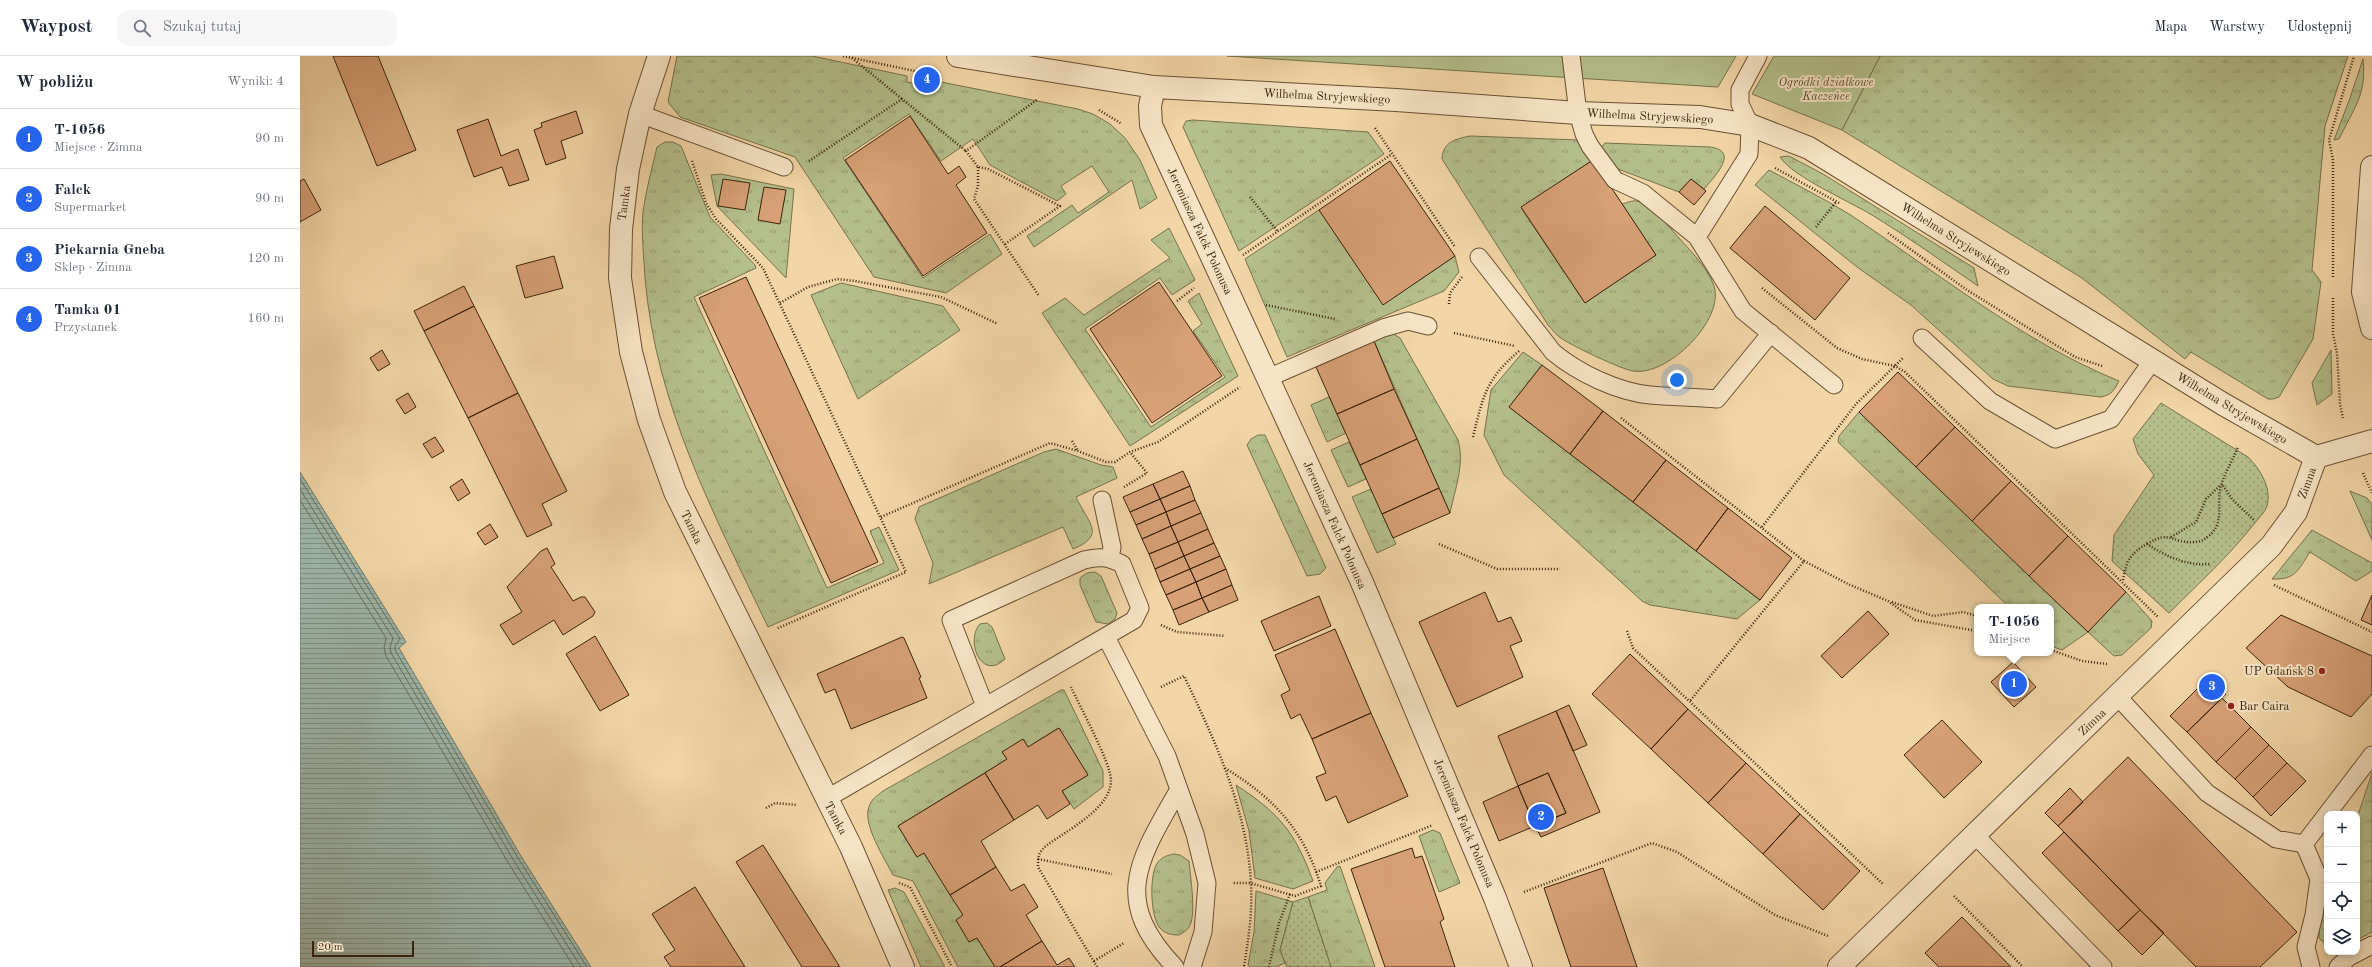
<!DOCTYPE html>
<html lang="pl">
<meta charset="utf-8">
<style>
body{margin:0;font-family:"Old Standard TT",serif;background:#f6f6f7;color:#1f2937}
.controls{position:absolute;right:12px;bottom:12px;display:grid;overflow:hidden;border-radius:8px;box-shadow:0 2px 6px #0003}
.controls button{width:36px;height:36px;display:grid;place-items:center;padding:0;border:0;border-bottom:1px solid #e0e1e3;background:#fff;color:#1f2937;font:20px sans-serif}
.scale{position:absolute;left:12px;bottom:10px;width:102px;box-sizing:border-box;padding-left:4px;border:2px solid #3b230c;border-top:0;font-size:11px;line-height:14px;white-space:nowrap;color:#3b230c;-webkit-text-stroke:3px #f7e4c6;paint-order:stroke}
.you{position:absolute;left:1377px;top:324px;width:14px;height:14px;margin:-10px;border:3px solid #fff;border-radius:50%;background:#1a73e8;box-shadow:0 0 0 6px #1a73e833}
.badge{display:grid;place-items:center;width:26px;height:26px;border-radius:50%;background:#2563eb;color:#fff;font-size:13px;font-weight:700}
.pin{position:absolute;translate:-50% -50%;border:2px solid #fff;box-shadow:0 1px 4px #0006}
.popup{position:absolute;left:1674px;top:548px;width:80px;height:52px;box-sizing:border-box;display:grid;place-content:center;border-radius:8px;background:#fff;filter:drop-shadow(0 1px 3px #0005);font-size:13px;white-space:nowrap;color:#747a83}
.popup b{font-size:15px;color:#1f2937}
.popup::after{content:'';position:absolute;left:50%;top:100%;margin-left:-8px;border:8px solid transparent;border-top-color:#fff}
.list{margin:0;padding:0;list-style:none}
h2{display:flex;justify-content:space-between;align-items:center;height:52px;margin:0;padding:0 16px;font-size:17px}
h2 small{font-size:13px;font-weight:400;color:#747a83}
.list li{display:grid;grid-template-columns:26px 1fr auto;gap:12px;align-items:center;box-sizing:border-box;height:60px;padding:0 16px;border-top:1px solid #e0e1e3}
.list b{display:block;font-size:15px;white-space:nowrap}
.list p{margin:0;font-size:13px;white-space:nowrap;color:#747a83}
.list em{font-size:13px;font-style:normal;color:#747a83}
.icon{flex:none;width:22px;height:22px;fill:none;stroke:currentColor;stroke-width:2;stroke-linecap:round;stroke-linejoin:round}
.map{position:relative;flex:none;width:2072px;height:911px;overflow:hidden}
header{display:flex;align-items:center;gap:24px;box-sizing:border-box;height:56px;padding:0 20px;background:#fff;border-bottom:1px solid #e0e1e3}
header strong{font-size:19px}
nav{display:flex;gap:22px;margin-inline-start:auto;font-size:14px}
.search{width:280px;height:36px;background:#f6f6f7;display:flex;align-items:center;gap:10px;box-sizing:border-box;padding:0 14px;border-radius:12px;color:#747a83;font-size:15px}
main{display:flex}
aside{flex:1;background:#fff}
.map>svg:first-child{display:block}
.grass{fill:url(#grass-tufts);stroke:#78714c}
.park{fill:url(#park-dots);stroke:#78714c}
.garden{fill:#b4bf8c;stroke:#78714c}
.water{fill:url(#water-rules);stroke:#757c6c}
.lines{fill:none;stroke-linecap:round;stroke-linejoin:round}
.shore{stroke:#6c6e5c;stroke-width:1}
.building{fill:#d7a076;stroke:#3b230c}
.service-casing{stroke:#695033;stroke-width:19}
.minor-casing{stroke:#695033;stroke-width:24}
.tertiary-casing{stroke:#695033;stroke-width:24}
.path{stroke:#3b230c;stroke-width:2.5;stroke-dasharray:1 2;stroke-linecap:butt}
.service{stroke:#f7e4c6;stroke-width:17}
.minor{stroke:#f7e4c6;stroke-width:22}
.tertiary{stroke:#f7e4c6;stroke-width:22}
.poi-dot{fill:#8f2418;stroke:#f7e4c6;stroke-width:1.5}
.labels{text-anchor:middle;stroke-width:4;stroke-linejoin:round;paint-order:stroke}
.park-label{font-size:12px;font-style:italic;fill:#594a2c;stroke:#f7e4c6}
.street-label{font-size:12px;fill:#3b230c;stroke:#f7e4c6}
.poi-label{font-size:12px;fill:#3b230c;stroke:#f7e4c6;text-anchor:end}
</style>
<header>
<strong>Waypost</strong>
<div class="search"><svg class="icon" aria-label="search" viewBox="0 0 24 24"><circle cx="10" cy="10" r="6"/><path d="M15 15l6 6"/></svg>Szukaj tutaj</div>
<nav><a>Mapa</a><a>Warstwy</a><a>Udostępnij</a></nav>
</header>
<main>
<aside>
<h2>W pobliżu<small>Wyniki: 4</small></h2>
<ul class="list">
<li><span class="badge">1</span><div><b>T-1056</b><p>Miejsce · Zimna</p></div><em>90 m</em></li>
<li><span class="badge">2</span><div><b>Falck</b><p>Supermarket</p></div><em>90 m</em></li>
<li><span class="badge">3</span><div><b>Piekarnia Gneba</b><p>Sklep · Zimna</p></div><em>120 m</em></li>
<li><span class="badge">4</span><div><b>Tamka 01</b><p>Przystanek</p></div><em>160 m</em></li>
</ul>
</aside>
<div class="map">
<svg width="2072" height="911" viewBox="0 0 2072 911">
<defs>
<pattern id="grass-tufts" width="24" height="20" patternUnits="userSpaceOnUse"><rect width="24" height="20" fill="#b4bf8c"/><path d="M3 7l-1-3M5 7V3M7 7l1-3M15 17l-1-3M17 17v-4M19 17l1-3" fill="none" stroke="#949b71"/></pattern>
<pattern id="park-dots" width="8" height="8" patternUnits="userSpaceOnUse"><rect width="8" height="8" fill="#b4bf8c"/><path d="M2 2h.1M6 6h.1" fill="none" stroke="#949b71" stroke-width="1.8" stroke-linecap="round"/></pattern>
<pattern id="water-rules" width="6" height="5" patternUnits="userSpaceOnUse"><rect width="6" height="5" fill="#9cb8ac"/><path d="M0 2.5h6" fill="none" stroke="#80958a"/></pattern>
</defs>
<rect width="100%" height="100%" fill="#f2d6a7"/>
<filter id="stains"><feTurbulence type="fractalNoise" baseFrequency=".005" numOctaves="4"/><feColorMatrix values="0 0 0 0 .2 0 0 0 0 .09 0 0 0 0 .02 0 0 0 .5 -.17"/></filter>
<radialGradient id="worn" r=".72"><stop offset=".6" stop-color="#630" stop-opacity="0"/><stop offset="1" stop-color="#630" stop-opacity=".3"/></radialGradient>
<path class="grass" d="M377,0H512L607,20V26L640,32L641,26L778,53L793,58L810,68L825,82L840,104L857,142L840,153L832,124L734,191L727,180L772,149L778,157L809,136L792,110L761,130L766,138L757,145L690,109L673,83L641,105L609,58L543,102L623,222L690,178L702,198L646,237L574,221L495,101L380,61L368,46Z
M1580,0H2048L2025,70L2012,214L2021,226L2013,283L1979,341L1973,343H1968L1891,296L1885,303L1782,222L1542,74Z
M2063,3C2067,38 2054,52 2039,83L2034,84L2050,42Z
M893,64L1068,76L1084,98L939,195L883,71L886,65Z
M1170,80L1278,84L1293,104L1221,152L1285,247L1356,199L1322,148C1326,147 1333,144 1337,145C1351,149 1363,164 1372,174C1386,191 1407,209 1414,230C1425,264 1367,321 1333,315C1323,314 1270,289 1261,282C1256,279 1252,273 1248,269L1142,103C1143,86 1155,83 1170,80Z
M365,86H373L381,90L410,161L455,209L456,212L394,241L527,532L584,507L570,475L579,471L599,514L468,571C414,458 356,350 345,222C344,201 341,178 343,156C346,134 352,112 357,91Z
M1305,87L1410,91C1441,95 1413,122 1404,133L1391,123L1379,136L1310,110L1299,94Z
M1489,100L1523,118L1674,212L1678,230C1643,206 1608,181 1572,159C1549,145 1493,121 1480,101Z
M1469,114C1495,128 1523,142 1549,158C1637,216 1721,285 1819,325C1814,334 1812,339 1801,341L1708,330L1693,323L1611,249L1557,211L1455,129Z
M421,118L494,133L486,222L417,150L411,119Z
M1019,154L1083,248L1155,200L1159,216L1144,235L987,301L945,203Z
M869,172L895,224L872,239L860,222L785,273L851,371L925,321L893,275L902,268L888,245L899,237L938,320L830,390L742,257L765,242L784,259L870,202L851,184Z
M541,227L643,250L660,274L558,343L511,239Z
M1092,277L1100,282L1158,384C1165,408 1155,433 1150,457L1074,285Z
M2031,294L2032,338L2017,349L2012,327Z
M1223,296L1242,309L1209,351L1460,544L1437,563L1350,549L1342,545L1204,419L1184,379L1191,334Z
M1029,341L1046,377L1027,386L1011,349Z
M1559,356L1788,576L1826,536L1852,565L1851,572L1822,599L1814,600L1788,576L1762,594L1751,590V551H1709L1538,386L1539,380Z
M958,379H965L1026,512L1020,518L1007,520L947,389L951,383Z
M1049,386L1066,423L1048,431L1031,394Z
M756,393L801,409L813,411L817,422L776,441C788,467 807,479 773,493L763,471L629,528L633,507L615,463L619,451L744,396Z
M1071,433L1096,488L1077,497L1052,441Z
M2050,435L2067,442L2072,448V484Z
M2012,474L2072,507V515L2056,525L2010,496C1998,514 1996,524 1972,523Z
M795,516L801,520L817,557L815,563L808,568L796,566L780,529V522L787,517Z
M687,567L692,571L705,603C681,626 665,584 680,568Z
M761,634H764L803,715V731L774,753L762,735L788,719L758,672L728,691L723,683L702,696L707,703L598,770L617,801L624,797L663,859L656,864L669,886L677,882L695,911H658L613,825L593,819C585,803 562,768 569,751C571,743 577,740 583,735Z
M2072,717V876L2057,884V762Z
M936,729C980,758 995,776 1013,825L993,833L955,822L949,775Z
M1133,774L1140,777L1160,827L1139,836L1119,780Z
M874,798L880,799L889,805C890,819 897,860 889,871C887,874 883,877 879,879C872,879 865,878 860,872C850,861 849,817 858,806C862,801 868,799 874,798Z
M1040,810L1075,911H1031L1008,841L1027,834L1025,827L1037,811Z
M595,832L604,836L645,911H621L588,834Z
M956,835L993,846L980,894L985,907L976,911H950L948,909L954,876Z
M2027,849V890L2019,882V871Z"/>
<path class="park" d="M1861,347L1948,401C1960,413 1972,432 1967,450C1965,456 1958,463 1954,468C1929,500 1898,528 1869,557L1812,505L1814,479L1854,419L1838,398L1833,383Z
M1008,841L1031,911H987L980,894L993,846Z"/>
<path class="garden" d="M927,0H1436L1418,31Z
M1474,0H1580L1542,74L1452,38Z"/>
<path class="water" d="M0,416L106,586L99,592L221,800L291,911H0Z"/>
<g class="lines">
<path class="shore" d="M0,423L100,583L95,590V594L218,802L287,911
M0,433L93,582L90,591L91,597L214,805L281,911
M0,444L86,582L84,592L86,600L209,808L274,911"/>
</g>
<path class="building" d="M33,0H78L116,94L77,110Z
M276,55L283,77L261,85L266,102L246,109L234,74L242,71L241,67Z
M610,60L648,118L659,110L666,121L656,129L687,177L623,220L545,104Z
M188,63L201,100L218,93L229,124L209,130L202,111L174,121L157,74Z
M1293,104L1356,199L1285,247L1221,151Z
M1090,105L1155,200L1083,249L1019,154Z
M4,123L21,154L0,166V125Z
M423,123L450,127L445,154L418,150Z
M1391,123L1406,135L1394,149L1379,136Z
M464,131L486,134L480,168L458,164Z
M1465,150L1550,222L1515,264L1430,192Z
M254,200L263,232L225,242L216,210Z
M446,221L578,506L531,527L399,242Z
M859,226L922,320L852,367L790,273Z
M164,230L174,250L124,275L114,255Z
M174,250L218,337L168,362L124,275Z
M1074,285L1094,333L1037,358L1016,311Z
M82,294L90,308L78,315L70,302Z
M1242,309L1303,355L1270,398L1209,351Z
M1598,316L1655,371L1616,411L1559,356Z
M1094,333L1117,383L1060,409L1037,358Z
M108,337L116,351L105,358L96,344Z
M218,337L267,435L242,448L252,469L227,481L168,362Z
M1303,355L1366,404L1333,446L1270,398Z
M1655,371L1711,425L1672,465L1616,411Z
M135,381L144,395L132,402L123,388Z
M1117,383L1139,432L1082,458L1060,409Z
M1366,404L1428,452L1396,495L1333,446Z
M883,415L890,430L860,443L853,428Z
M162,423L170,437L158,445L150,431Z
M1711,425L1768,480L1729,520L1672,465Z
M853,428L860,443L830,456L823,441Z
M890,430L895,444L866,456L860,443Z
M1139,432L1150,457L1093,482L1082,458Z
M860,443L866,456L836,469L830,456Z
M895,444L901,457L871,470L866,456Z
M1428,452L1492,502L1460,544L1396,495Z
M866,456L871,470L842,483L836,469Z
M901,457L908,473L878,486L871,470Z
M190,468L198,481L185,489L177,477Z
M871,470L878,486L849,498L842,483Z
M908,473L914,487L884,500L878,486Z
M1768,480L1826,536L1788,576L1729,520Z
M878,486L884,500L855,513L849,498Z
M914,487L920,500L890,513L884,500Z
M247,492L255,508L251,511L273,545L281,541H285L295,556L293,560L263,579L254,564L213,589L200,569L222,556L207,531L241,495Z
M884,500L890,513L860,526L855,513Z
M920,500L926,513L896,526L890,513Z
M890,513L896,526L866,539L860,526Z
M926,513L932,529L902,542L896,526Z
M896,526L902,542L873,554L866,539Z
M932,529L938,544L909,556L902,542Z
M1185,536L1198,566L1211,561L1222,585L1210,590L1223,621L1157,651L1119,566Z
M2072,539V569L2061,564Z
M1019,540L1031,570L974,595L961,565Z
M902,542L909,556L879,569L873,554Z
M1568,555L1589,578L1542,622L1521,600Z
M1981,559L2072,600V638L2051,661L1988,631L1946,592Z
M1035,573L1071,657L1012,683L1000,658L991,663L981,639L990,634L975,599Z
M295,580L329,639L300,655L266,598Z
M602,581L604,582L621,621L619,622L627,642L551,673L535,633L525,637L517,618Z
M1330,598L1388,653L1351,693L1292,638Z
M1713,606L1736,631L1714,651L1691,626Z
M1909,621L1926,638L1887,676L1870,660Z
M1922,642L1951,671L1916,706L1887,676Z
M1269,649L1287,689L1273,695L1256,655Z
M1388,653L1446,707L1408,747L1351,693Z
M1256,655L1300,756L1241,781L1235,770L1266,757L1248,717L1218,730L1198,680Z
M1071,657L1108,740L1048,767L1036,740L1026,745L1016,721L1026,717L1012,683Z
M1642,664L1682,706L1644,742L1604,699Z
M1951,671L1969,689L1935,723L1916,706Z
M759,672L788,719L762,735L770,748L747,763L738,749L714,764L685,717L707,703L702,696L723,683L728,691Z
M1969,689L1987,707L1953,741L1935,723Z
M1828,701L1997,876L1960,911H1896L1758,770Z
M1446,707L1500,758L1463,798L1408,747Z
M1987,707L2006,725L1971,760L1953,741Z
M685,717L714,764L681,785L696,811L650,839L624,797L617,801L598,770Z
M1248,717L1266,757L1235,770L1218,730Z
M1218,730L1235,770L1199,785L1183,746Z
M1770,732L1783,746L1758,770L1745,757Z
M1500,758L1560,815L1523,854L1463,798Z
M1764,776L1840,854L1818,875L1742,797Z
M463,789L540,911H502L436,806Z
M1112,792L1115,802L1122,800L1144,863L1140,866L1155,911H1085L1051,813Z
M696,811L711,835L724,828L738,851L726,859L742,885L700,911H695L677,882L669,886L656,864L663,859L650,839Z
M1303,812L1337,911H1271L1244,832Z
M395,831L445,911H371L364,901L375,894L352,858Z
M1840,854L1864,877L1842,899L1818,875Z
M1662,861L1711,911H1639L1625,897Z
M742,885L757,909L769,902L775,911H700Z"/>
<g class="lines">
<g class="service-casing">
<path id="service" d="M1271,0L1278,57L1284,78L1290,90L1315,124L1343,137L1397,181
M1458,0L1440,34V48L1450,69L1449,98L1397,181L1443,255L1534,329
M340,58L484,111
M1179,201L1253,296C1278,317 1318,336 1350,339C1372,341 1395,341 1417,343L1471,277
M1622,282L1690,345L1755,383L1811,363L1853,304
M968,322L1083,272L1108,265L1128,270
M802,444L812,491L810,502
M806,581L867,700L895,778L907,827L903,876L892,911
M1818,641L1907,737L1976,783L2004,788L2027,758
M526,743L834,564L840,552L822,508C808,501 799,500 784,504L651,564L685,650
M2027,758L2072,699
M1675,779L1803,911
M2004,788L2019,823L2014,859L2006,891L2011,911
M875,911C811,844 838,805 878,735
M2038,911L2049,901L2072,889"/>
</g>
<g class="minor-casing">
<path id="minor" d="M359,0L340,58L328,113L321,173L320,222L331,296L349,364L375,436L551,791L603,911
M658,0L854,31L1096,44L1278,57L1400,61L1450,69L1509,92L1923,348L2016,401L2072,385
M854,31L850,50L851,69L1061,524L1195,842L1221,911
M1539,911L1971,490L1996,456L2016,401"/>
</g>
<g class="tertiary-casing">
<path id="tertiary" d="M2072,111L2063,236L2072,272"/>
</g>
<path class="path" d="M543,0L634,19
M552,2L602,43
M799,54L822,68
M1075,72L1155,191
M392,105L406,147L416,163L463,212L606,516L476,573
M509,105L602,43L666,95
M678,111V130L674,143L739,240
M1475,112L1539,147
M950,141L978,176
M1516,171L1536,146
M1588,177L1667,234L1775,301L1802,310
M705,188L760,150L688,113L678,111L666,95L738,43
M943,199L1092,98
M2033,221V104L2029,84L2054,0
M1462,232L1537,292L1562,303L1595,310L1605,316L1858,561
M2033,242V278L2037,297L2040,348L2043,362
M877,245L894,232
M480,247L508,231L537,223L555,225L641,241L698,268
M1149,248L1150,237L1162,221
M966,249L1035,263
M1154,277L1215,290
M1321,362L1504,505L1390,645
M1173,381C1183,340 1186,323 1219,295
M772,385L778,395
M2063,417L2072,437
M824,431L847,417L830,396
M581,461L750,387L778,395L806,406H815L830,396L858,386L940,331
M1462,471L1556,348L1603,302
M1871,481L1896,466L1906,443L1922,428L1932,443L1954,464
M1139,488L1197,513H1260
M1847,488C1871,473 1872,488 1894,486C1901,486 1905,483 1910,479C1925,465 1916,448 1921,430C1925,416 1933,404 1938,391
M1504,505L1548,528L1588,545L1615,564L1677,575
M1823,524C1826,506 1830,497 1847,488C1867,501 1887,510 1910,508
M1974,529L2072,576
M1592,546L1633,560L1663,556L1677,560
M861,569L877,576L925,580
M1327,575L1333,592L1583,828
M1751,594L1782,605L1807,608
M771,631C780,651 810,705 811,724C811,749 778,768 759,781C753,785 742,791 739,799C738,802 738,807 738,811L797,911
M861,631L884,620C919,693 955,770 951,854C950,873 947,892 944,911
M925,712C975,743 1003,773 1021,830L995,840L950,827H933
M466,752L475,747L497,749
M738,803L812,818
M1016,816L1133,769
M599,827L610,831L652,911
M1224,836L1352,787L1377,796L1475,859L1528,880
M1654,840L1723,911
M794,905L824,887
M969,911L979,867L990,838"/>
<use href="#service" class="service"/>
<use href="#minor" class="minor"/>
<use href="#tertiary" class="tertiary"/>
</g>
<g class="poi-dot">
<circle cx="2022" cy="615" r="4"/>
<circle cx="1931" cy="650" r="4"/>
</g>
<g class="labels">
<g class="park-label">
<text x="1526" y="30">Ogródki działkowe<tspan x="1526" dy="14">Kaczeńce</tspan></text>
</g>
<g class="street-label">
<text transform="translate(1027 40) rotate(3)" y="4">Wilhelma Stryjewskiego</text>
<text transform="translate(1350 60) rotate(3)" y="4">Wilhelma Stryjewskiego</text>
<text transform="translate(324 147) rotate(-82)" y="4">Tamka</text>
<text transform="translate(900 175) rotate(65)" y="4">Jeremiasza Falck Polonusa</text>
<text transform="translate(1656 183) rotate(32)" y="4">Wilhelma Stryjewskiego</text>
<text transform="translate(1932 352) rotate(31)" y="4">Wilhelma Stryjewskiego</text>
<text transform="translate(2007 427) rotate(-70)" y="4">Zimna</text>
<text transform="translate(1035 469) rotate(66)" y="4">Jeremiasza Falck Polonusa</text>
<text transform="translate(392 471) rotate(64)" y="4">Tamka</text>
<text transform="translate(1792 666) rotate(-44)" y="4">Zimna</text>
<text transform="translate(536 762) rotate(62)" y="4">Tamka</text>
<text transform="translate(1164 767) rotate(67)" y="4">Jeremiasza Falck Polonusa</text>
</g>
<g class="poi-label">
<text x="2014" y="619">UP Gdańsk 8</text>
<text x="1939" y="654" text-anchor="start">Bar Caira</text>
</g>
</g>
<rect width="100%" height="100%" filter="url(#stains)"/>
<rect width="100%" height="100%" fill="url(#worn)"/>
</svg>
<div class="controls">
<button>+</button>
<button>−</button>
<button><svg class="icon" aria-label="locate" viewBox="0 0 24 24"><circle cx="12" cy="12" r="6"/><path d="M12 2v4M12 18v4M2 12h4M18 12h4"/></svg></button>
<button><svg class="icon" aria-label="layers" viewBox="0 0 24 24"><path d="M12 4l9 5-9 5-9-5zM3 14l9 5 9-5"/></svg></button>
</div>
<div class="scale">20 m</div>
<div class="you"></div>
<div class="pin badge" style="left:1714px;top:628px">1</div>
<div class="popup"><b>T-1056</b>Miejsce</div>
<div class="pin badge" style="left:1241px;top:761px">2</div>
<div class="pin badge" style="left:1912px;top:631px">3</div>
<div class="pin badge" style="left:627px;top:24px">4</div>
</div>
</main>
